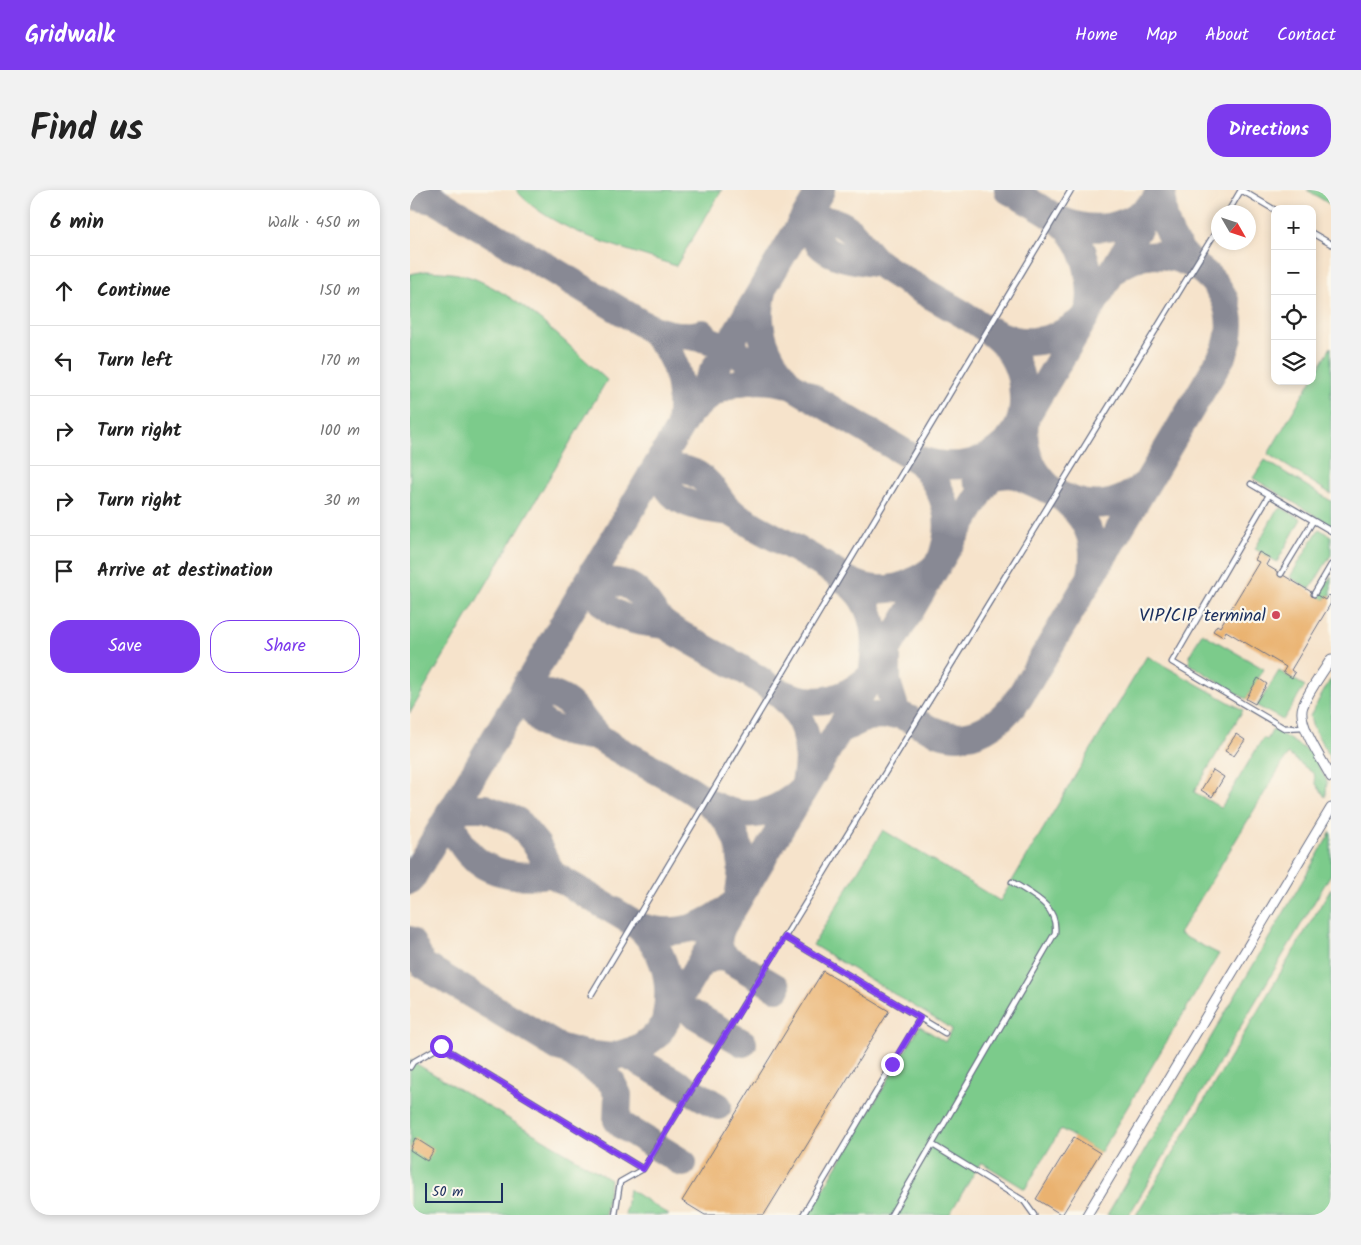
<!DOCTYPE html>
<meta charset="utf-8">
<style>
body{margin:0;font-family:Kalam,sans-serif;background:#f2f2f2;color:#222}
.controls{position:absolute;right:15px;top:15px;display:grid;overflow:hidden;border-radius:10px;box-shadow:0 2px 8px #0003}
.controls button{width:45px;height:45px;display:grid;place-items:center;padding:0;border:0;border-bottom:1px solid #e0e0e0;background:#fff;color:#222;font:25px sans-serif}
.compass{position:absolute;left:801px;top:15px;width:45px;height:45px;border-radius:50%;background:#fff;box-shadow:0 2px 8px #0003;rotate:129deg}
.scale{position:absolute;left:15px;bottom:12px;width:78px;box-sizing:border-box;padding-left:5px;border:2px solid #1b2f5e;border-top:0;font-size:14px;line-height:18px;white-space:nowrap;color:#1b2f5e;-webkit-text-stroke:4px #fbf7ec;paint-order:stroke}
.stop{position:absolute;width:15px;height:15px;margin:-11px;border:4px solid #7c3aed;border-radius:50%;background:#fff}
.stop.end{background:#7c3aed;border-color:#fff;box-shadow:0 1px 5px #0008}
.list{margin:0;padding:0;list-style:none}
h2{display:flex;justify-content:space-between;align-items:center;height:65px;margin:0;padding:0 20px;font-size:21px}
h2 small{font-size:16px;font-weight:400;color:#767676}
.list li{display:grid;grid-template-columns:32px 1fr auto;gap:15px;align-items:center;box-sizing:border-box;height:70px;padding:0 20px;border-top:1px solid #e0e0e0}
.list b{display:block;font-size:19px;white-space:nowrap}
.list em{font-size:16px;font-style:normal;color:#767676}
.actions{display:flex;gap:10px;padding:15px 20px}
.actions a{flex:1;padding:11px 0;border:1px solid #7c3aed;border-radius:20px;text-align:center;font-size:18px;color:#7c3aed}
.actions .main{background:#7c3aed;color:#fff}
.icon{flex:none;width:28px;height:28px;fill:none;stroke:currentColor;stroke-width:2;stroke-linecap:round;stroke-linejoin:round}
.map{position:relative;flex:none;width:921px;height:1025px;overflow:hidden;border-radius:20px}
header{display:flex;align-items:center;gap:30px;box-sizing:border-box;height:70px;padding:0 25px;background:#7c3aed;color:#fff}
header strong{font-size:24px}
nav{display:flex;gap:28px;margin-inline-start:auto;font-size:18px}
.intro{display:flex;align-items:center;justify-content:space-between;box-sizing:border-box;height:120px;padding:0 30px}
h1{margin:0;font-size:35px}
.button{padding:12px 22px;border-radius:20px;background:#7c3aed;color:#fff;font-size:18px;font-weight:700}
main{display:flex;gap:30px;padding:0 30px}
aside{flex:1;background:#fff;border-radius:20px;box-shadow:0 2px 8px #0003}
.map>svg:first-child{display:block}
.green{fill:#7ccb8b;stroke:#4c7d74}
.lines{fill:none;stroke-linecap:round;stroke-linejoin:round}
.taxiway{stroke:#888994;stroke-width:28}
.building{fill:#eab270}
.service-casing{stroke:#686e84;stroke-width:7}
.minor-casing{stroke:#686e84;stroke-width:11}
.service{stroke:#fff;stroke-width:4.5}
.minor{stroke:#fff;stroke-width:9}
.route{stroke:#7c3aed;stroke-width:6}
.poi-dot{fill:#d1495b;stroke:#fbf7ec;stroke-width:2}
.labels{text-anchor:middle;stroke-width:4.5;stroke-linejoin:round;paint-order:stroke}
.poi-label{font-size:18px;fill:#1b2f5e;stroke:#fbf7ec;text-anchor:end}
</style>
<header>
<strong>Gridwalk</strong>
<nav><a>Home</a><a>Map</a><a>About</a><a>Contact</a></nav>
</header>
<div class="intro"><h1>Find us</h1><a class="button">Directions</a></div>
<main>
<aside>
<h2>6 min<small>Walk · 450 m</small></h2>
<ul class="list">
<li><svg class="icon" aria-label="ahead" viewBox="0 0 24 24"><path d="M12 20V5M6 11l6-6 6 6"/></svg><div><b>Continue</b></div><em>150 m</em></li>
<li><svg class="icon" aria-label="left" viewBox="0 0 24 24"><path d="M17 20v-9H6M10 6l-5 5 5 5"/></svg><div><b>Turn left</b></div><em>170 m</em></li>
<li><svg class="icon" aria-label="right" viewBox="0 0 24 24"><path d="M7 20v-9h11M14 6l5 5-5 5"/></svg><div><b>Turn right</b></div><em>100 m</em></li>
<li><svg class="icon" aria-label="right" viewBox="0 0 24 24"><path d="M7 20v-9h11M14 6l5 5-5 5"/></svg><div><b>Turn right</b></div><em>30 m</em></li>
<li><svg class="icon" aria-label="arrive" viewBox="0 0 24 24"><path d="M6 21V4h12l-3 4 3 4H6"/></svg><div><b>Arrive at destination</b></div></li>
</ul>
<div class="actions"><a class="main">Save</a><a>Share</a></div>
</aside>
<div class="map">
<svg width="921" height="1025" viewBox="0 0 921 1025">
<rect width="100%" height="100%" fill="#fbf7ec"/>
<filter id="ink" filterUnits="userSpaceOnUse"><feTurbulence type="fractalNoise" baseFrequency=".02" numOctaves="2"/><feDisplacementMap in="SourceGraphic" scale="10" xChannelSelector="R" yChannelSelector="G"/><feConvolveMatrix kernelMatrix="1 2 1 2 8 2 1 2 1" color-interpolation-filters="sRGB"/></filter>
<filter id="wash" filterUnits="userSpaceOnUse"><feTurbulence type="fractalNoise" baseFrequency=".0096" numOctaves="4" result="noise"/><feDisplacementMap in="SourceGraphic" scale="20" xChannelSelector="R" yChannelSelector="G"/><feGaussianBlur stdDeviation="1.12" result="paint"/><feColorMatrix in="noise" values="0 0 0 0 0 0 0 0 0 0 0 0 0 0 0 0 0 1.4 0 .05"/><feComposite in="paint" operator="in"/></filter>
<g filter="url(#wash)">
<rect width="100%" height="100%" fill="#f6e3cb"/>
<path class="green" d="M106,0H312L266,76C215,58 141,42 106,0Z
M897,0H921V15Z
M16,81C35,82 55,83 72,92C118,113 160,157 197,190L0,523V84Z
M921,157V304L858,264Z
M855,270L921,311V335L843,288Z
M872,318L891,329L867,372L845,359L866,321Z
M909,339L921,346V365L900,399L880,387Z
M921,386V406L918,405L915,410L909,407Z
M792,443L854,479L836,509L780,474L779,466Z
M737,466L833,520L784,602L811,618L853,548L857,550L863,539L901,563L917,591L916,605L915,607L906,594L904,584L878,564L769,744L809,764L690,963L651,939L615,999L571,972L539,1025H398L510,836L535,852L542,839L403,755L473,640L590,711Z
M869,481L895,496L873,530L847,516Z
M920,490L921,491V570L902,535L900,526Z
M921,642V684L719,1025H697Z
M921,698V1025H726Z
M0,870L200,989L195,1025H0Z
M219,999L259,1025H215Z"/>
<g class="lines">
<path class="taxiway" d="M0,5L27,11L15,0
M27,11L231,133
M399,20C398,67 433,68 469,74
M648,29C680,43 712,41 739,17
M389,38C401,32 411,28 425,32C448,39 453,63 471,75C495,92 521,105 546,120C583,142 612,159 613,207C614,230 607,245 589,259C564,279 536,279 507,269
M703,81C731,61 755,61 785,76C762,56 749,31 753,0
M582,141C609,156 635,155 661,138C665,135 673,131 676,126C687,109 677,65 666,49C651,26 622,14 598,0
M274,145L296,149L317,157L522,279
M285,218C311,191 345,185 381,195C357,169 343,138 353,102
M616,226C610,255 619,279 641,299
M270,234C275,193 266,158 231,133C249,143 272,149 293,143
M251,268C250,314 284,317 322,322
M241,285C256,278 273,276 288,285C303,294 309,311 321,322C328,327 337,331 344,336C374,353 433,380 452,408C468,432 466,458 462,485C432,513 404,518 367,501
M566,288L598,284L606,285L646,303
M184,380C184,427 217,430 255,435
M681,385C689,350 675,324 646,303C678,320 706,319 734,295
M435,389C456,401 478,403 500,393C510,388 522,382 528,373C533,368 534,358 536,352C543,319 529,292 507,269
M174,398C189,391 205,388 221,397C237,406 242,426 257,436C290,459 365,490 385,521C401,546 400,571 394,598C365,625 337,633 301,614
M117,492C118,540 149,542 188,547
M106,511C120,505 132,501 146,506C168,514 173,535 190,548C224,573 297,599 319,634C334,658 334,683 327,711C297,737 265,750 226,735
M487,524C502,529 515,538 530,543C563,554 591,533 609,508L814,163C828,129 816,96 785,76
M428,541L457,527L487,524L477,492V460
M142,684C90,691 52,677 39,623L57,618H75L107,631L127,655L142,684L224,733C254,756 263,790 256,826
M0,691L411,0
M0,750L13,775L148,857L174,864L202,867L228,859L248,844L751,0
M318,769L367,798
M287,778C296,768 306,765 318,769C307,760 306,750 312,737
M283,824L333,853
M215,864L308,916
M165,866L201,891L208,905L207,930L213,936L273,973"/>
</g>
<g id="blocks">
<path class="building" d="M849,362L860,368L856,375L915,410L918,405L921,406V413L881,480L885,483L882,488L873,482L876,477L816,441L813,447L803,441L807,435L810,437L849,372L845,370Z
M848,488L857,494L845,514L836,509Z
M826,544L835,550L824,566L815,561Z
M803,580L814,587L802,607L791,600Z
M413,781L479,821L354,1025H295L272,1011Z
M664,947L690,963L652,1025L626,1009Z
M5,948L24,960L17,971L0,960Z"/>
</g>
</g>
<g filter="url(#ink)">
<use href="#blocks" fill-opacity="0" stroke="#686e84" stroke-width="1"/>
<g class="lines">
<g class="service-casing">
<path id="service" d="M831,0L865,20
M818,22L831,0
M902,43L921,54
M841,294L921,341
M859,305L762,472L874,538L895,537
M871,384L903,331
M904,404L921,375
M375,747L535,843
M181,805L661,0
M0,877L3,872L31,856L233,979
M523,955L614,1011L624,1025
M205,1025L210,992L233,979L808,38
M393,1025L510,828
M481,1025L645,743C648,715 622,705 602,692"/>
</g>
<g class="minor-casing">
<path id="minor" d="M921,469C912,484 899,500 893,516C886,533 913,571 921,587
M677,1025L921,618"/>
</g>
<use href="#service" class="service"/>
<use href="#minor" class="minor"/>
</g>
</g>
<g class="lines" filter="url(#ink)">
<path class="route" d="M31,856L233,979L375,747L510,828L482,874"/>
</g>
<circle class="poi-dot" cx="866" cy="425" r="5"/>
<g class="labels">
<g class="poi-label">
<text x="856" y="431">VIP/CIP terminal</text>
</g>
</g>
</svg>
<div class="controls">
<button>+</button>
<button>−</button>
<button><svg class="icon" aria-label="locate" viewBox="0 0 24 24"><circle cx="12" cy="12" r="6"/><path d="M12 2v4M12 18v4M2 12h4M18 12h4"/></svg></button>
<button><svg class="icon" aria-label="layers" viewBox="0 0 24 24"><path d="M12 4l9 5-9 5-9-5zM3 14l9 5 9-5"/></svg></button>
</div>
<svg class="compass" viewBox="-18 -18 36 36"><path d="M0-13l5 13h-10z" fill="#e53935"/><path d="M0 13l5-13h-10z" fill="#767676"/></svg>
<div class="scale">50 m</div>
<div class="stop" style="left:31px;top:856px"></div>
<div class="stop end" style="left:482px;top:874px"></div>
</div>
</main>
